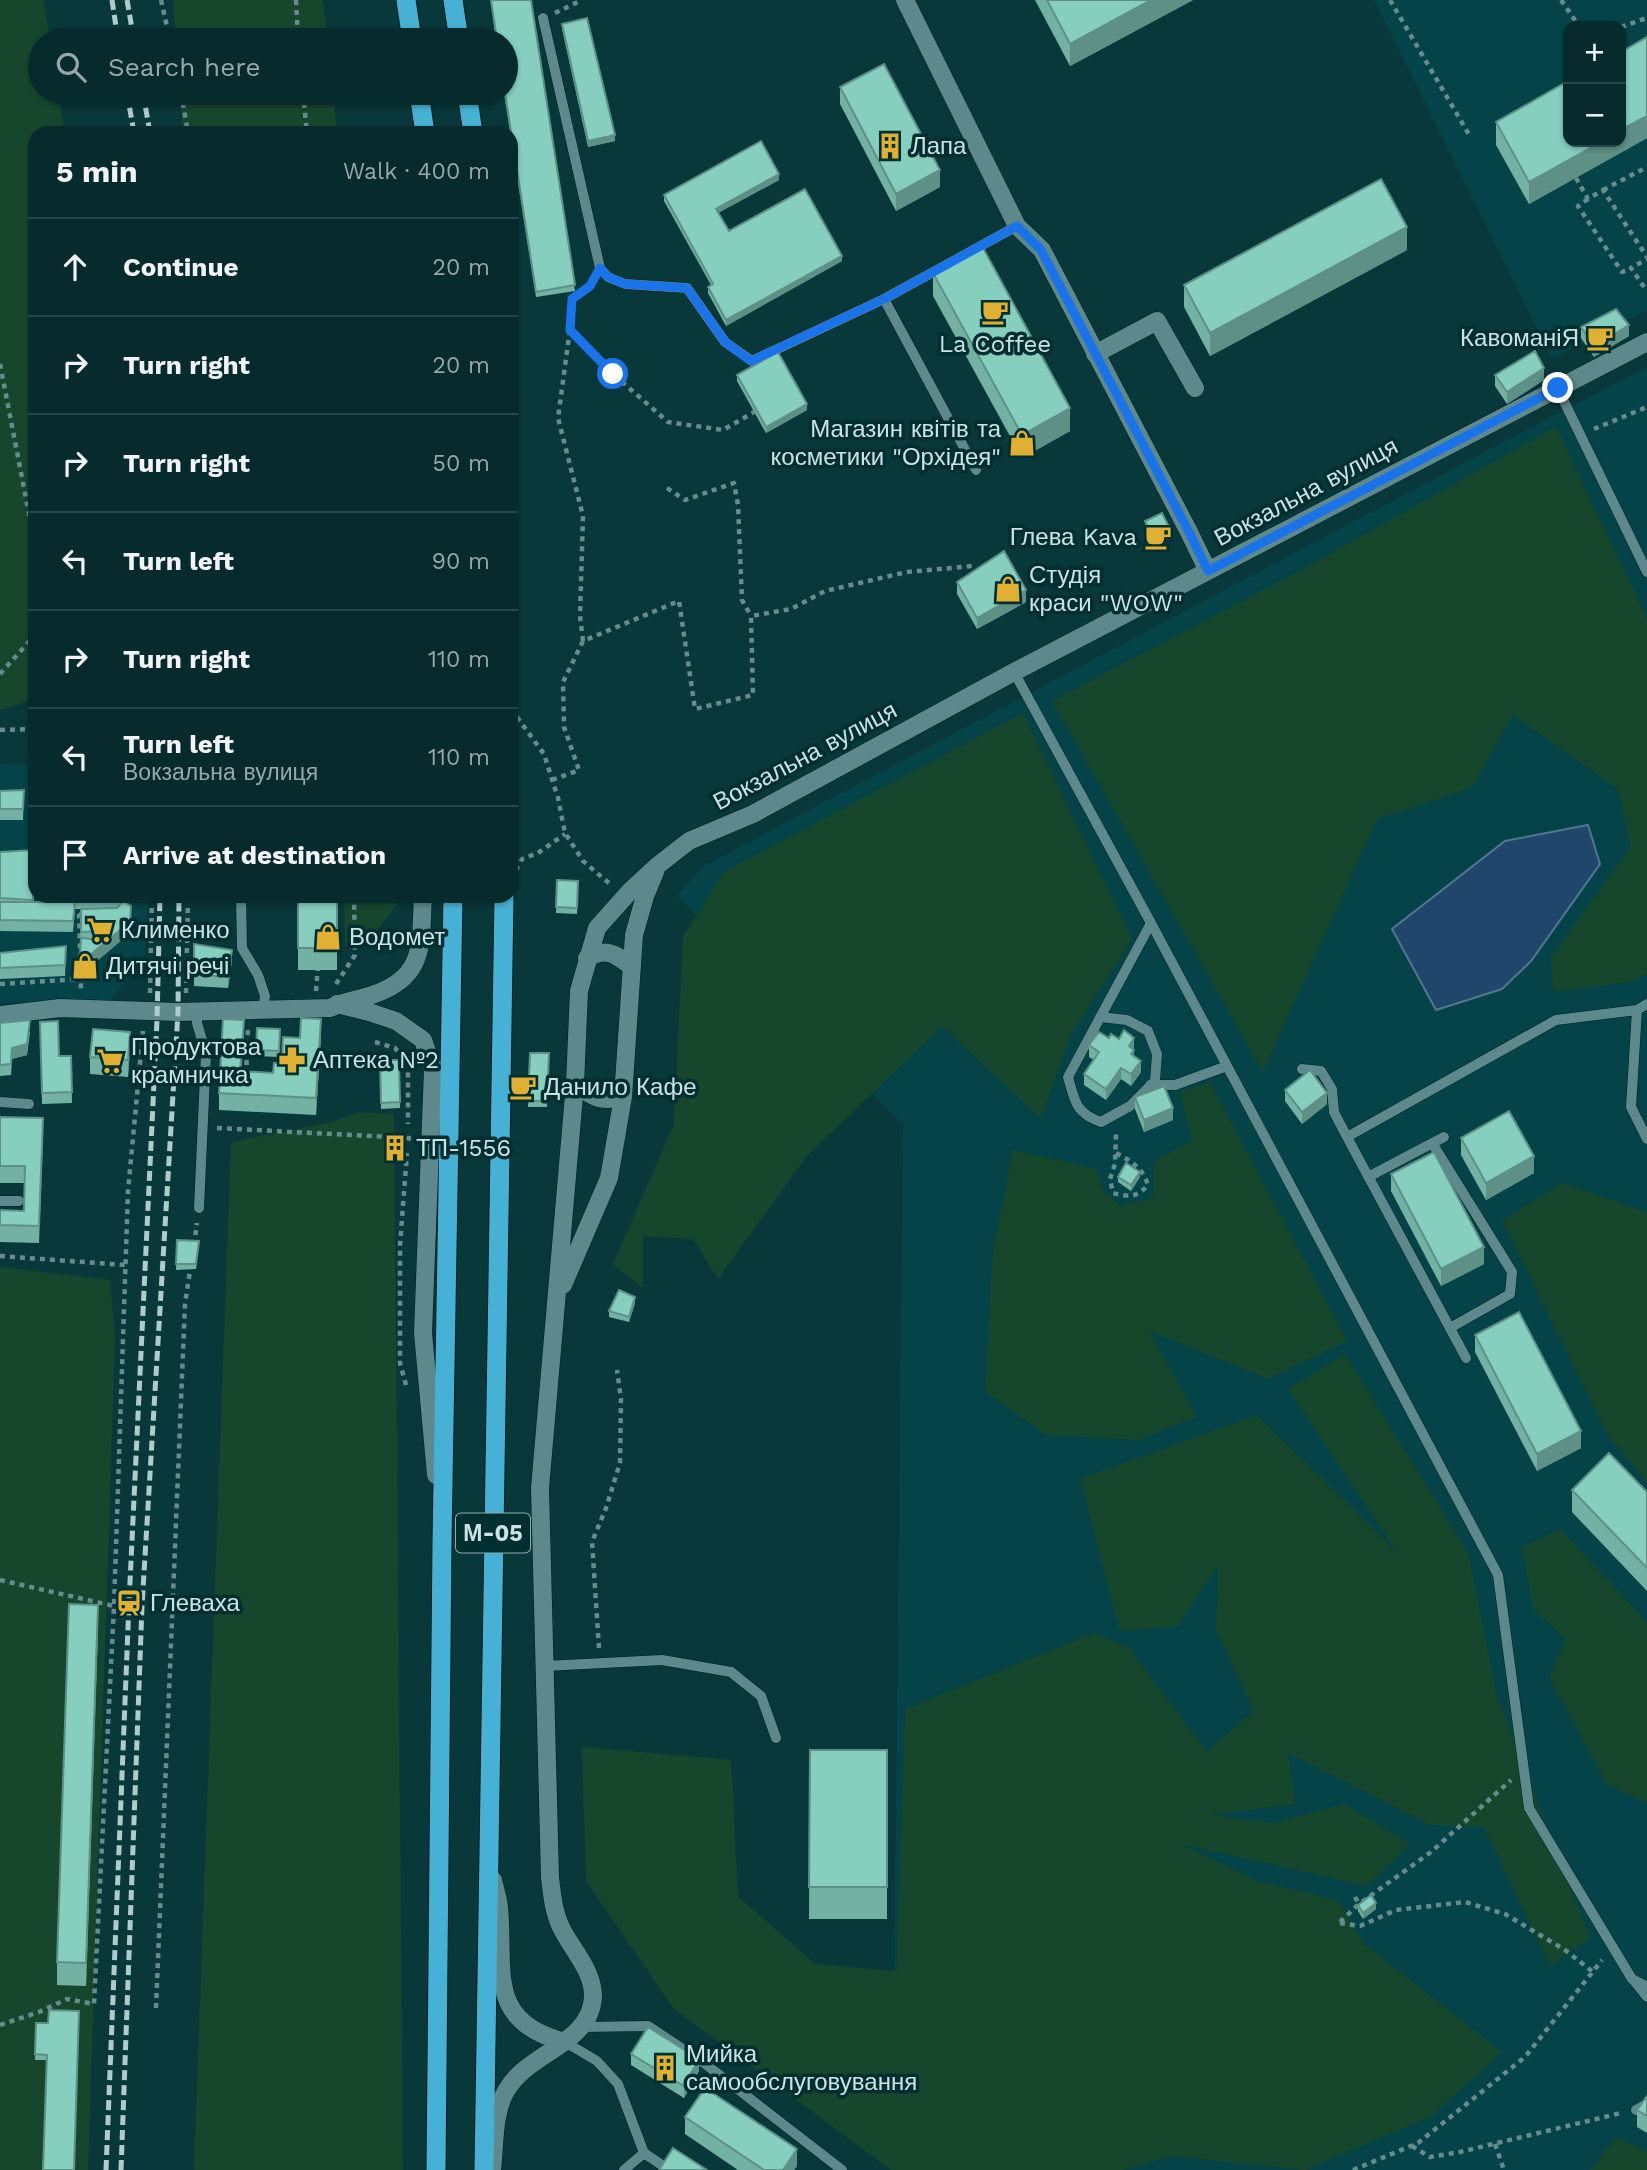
<!DOCTYPE html>
<meta charset="utf-8">
<style>
body{margin:0;font-family:"Work Sans",sans-serif;background:#103234;color:#f1f3f6}
.controls{position:absolute;right:21px;top:21px;display:grid;overflow:hidden;border-radius:14px;box-shadow:0 2px 5px #0004}
.controls button{width:63px;height:63px;display:grid;place-items:center;padding:0;border:0;border-bottom:2px solid #284648;background:#072a2c;color:#f1f3f6;font:35px sans-serif}
.stop{position:absolute;width:21px;height:21px;margin:-16px;border:5px solid #1a73e8;border-radius:50%;background:#fff}
.stop.end{background:#1a73e8;border-color:#fff;box-shadow:0 2px 7px #0008}
.list{margin:0;padding:0;list-style:none}
h2{display:flex;justify-content:space-between;align-items:center;height:91px;margin:0;padding:0 28px;font-size:30px}
h2 small{font-size:23px;font-weight:400;color:#98a7a9}
.list li{display:grid;grid-template-columns:46px 1fr auto;gap:21px;align-items:center;box-sizing:border-box;height:98px;padding:0 28px;border-top:2px solid #284648}
.list b{display:block;font-size:26px;white-space:nowrap}
.list p{margin:0;font-size:23px;white-space:nowrap;color:#98a7a9}
.list em{font-size:23px;font-style:normal;color:#98a7a9}
.icon{flex:none;width:38px;height:38px;fill:none;stroke:currentColor;stroke-width:2;stroke-linecap:round;stroke-linejoin:round}
.map{position:relative;flex:none;width:1647px;height:2170px;overflow:hidden}
.search{position:absolute;background:#072a2c;box-shadow:0 2px 5px #0004;left:28px;top:28px;width:490px;height:77px;display:flex;align-items:center;gap:18px;box-sizing:border-box;padding:0 24px;border-radius:38px;color:#98a7a9;font-size:26px}
.panel{position:absolute;background:#072a2c;box-shadow:0 2px 5px #0004;left:28px;top:126px;width:490px;height:777px;border-radius:21px}
.map>svg:first-child{display:block}
.built{fill:#044448;fill-rule:evenodd}
.green{fill:#16472d}
.water{fill:#20476b;stroke:#53768f;stroke-width:2}
.lines{fill:none;stroke-linecap:round;stroke-linejoin:round}
.service-casing{stroke:#001e20;stroke-width:11}
.minor-casing{stroke:#001e20;stroke-width:19}
.tertiary-casing{stroke:#001e20;stroke-width:19}
.trunk-casing{stroke:#001e20;stroke-width:21}
.path{stroke:#688b8d;stroke-width:4.5;stroke-dasharray:5 5;stroke-linecap:butt}
.service{stroke:#5d898c;stroke-width:10}
.minor{stroke:#5d898c;stroke-width:18}
.tertiary{stroke:#5d898c;stroke-width:18}
.trunk{stroke:#46b1d4;stroke-width:19}
.rail{stroke:#b0cbcc;stroke-width:5;stroke-dasharray:10 5;stroke-linecap:butt}
.wall{fill:#73b1a3}
.shaded-wall{fill:#5e9085}
.building{fill:#86cebe;stroke:#5e9085;stroke-width:2}
.route{stroke:#1a73e8;stroke-width:9}
.labels{text-anchor:middle;stroke-width:7;stroke-linejoin:round;paint-order:stroke}
.shield{fill:#002e31;stroke:#8eacae;stroke-width:2}
.shield-label{font-size:23px;font-weight:bold;fill:#cbe2e3}
.poi-label{font-size:24px;fill:#cbe2e3;stroke:#002e31;text-anchor:start}
.street-label{font-size:24px;fill:#cbe2e3;stroke:#002e31}
</style>
<div class="map">
<svg width="1647" height="2170" viewBox="0 0 1647 2170">
<rect width="100%" height="100%" fill="#09383b"/>
<path class="built" d="M1374,0H1647V310L1552,359ZM1568,26H1621V142H1568Z
M1647,368V2170H944L894,2011L903,1125L677,895L706,865L1568,408Z
M0,764L35,765V896H110L148,901L145,955L110,1001L0,1003Z"/>
<path class="green" d="M0,0H43L50,40H40V93H58L65,133H35V699L0,710Z
M173,0H323L327,40H176Z
M180,93H333L337,133H183Z
M1556,427L1647,619V974L1631,982L1553,992L1551,957L1631,847L1618,789L1513,715L1471,788L1377,819L1263,1072L1052,701L1294,574Z
M1023,713L1132,939L1070,1036L1041,1119L942,1026L806,1157L718,1279L693,1239L643,1236V1288L613,1264L674,1124L683,937L724,872Z
M344,896H401L400,901L367,943H345Z
M1210,1082L1347,1341L1268,1379L1149,1331L1197,1416L1139,1440L1046,1435L985,1392L993,1250L1013,1150L1097,1169L1104,1192L1121,1206L1154,1197V1162L1192,1140L1180,1092Z
M360,1112L394,1114L403,2170H194L231,1142L332,1122Z
M1562,1183L1647,1212V1482L1607,1434L1502,1221Z
M0,1267L110,1280L115,1338L88,2170H0Z
M1345,1354L1468,1553L1496,1693L1590,1938L1550,1966L1484,1827L1430,1825L1288,1753L1295,1804L1209,1815L1273,1823L1345,1804L1410,1844L1367,1886L1181,1844L1258,1881L1338,1900L1364,1944L1502,2052L1430,2117L1305,2170L1172,2156L1122,2170H891L674,2009L586,1881L582,1747L731,1760L738,1896L815,1964L897,1971L905,1709L1094,1633L1128,1647L1207,1752L1254,1711L1216,1631L1218,1565L1178,1626L1120,1631L1080,1479L1257,1415L1398,1553L1288,1389Z
M1560,1529L1647,1622V1804L1607,1784L1549,1678L1566,1639L1534,1610L1522,1548Z
M1616,2137L1647,2151V2170H1590Z"/>
<path class="water" d="M1588,825L1600,864L1531,961L1502,989L1436,1010L1392,929L1505,841Z"/>
<g class="lines">
<g class="service-casing">
<path id="service" d="M543,18L600,268L608,277L625,284L687,288L725,342L752,361L884,299L1017,226
M884,299L976,470
M1558,389L1647,572
M1014,672L1151,923L1068,1077C1075,1101 1075,1113 1101,1122L1130,1106L1155,1081L1157,1054L1148,1031L1127,1020L1100,1017
M241,896L242,948L258,975L265,996L263,1010
M1151,923L1498,1575L1529,1808L1632,1979L1647,1987
M1637,1010L1631,1107L1647,1139
M197,1011V1023L206,1054L199,1208
M1302,1069L1321,1071L1332,1089L1334,1112L1347,1137
M1150,1085H1175L1227,1066
M0,1102L29,1104
M1432,1143L1512,1272L1510,1294L1450,1328
M1368,1177L1444,1137
M0,1201H19
M1466,1358L1347,1137L1556,1020L1637,1010L1647,1004
M545,1666L662,1660L731,1672L761,1696L776,1738
M1635,1982L1647,1997
M582,2027L648,2026L704,2063L842,2170
M565,2042L597,2061L618,2084L644,2153L669,2170
M1636,2110L1647,2104
M624,2170L644,2153"/>
</g>
<g class="minor-casing">
<path id="minor" d="M905,0L1017,226L1042,250L1189,532L1208,571
M1095,354L1157,321L1195,388"/>
</g>
<g class="tertiary-casing">
<path id="tertiary" d="M587,958C608,947 615,954 632,967
M337,1004L369,1012L396,1021L423,1040L433,1069L423,1333L436,1475
M0,1015L60,1008L178,1012L330,1008C343,1001 358,1000 372,995C427,977 420,943 423,896
M575,1084C594,1098 599,1102 623,1097
M563,1285L609,1178L623,1097L634,935L645,896L655,872
M493,1880C495,1889 498,1898 499,1907C505,1969 485,2022 565,2042
M492,2170C495,2146 493,2113 506,2091C510,2084 517,2076 523,2071C548,2049 592,2035 593,1996C593,1972 575,1953 564,1933C554,1916 552,1896 550,1877L540,1488L575,1084L579,991L597,928L631,890L657,866L689,841L753,814L1014,672L1647,342"/>
</g>
<g class="trunk-casing">
<path id="trunk" d="M406,0L412,40
M453,0L459,40
M419,93L425,133
M467,93L473,133
M436,2170L442,1542L453,896
M484,2170L504,896"/>
</g>
<path class="path" d="M161,0L170,40
M296,0L298,40
M1390,0L1471,138
M1561,0L1579,26
M555,13L582,0
M1621,27L1647,18
M181,93L188,133
M303,93L307,133
M1576,178L1588,199L1603,190L1647,257
M1603,190L1647,167
M1588,199L1578,206L1622,272L1631,268
M1644,287L1631,268L1647,259
M570,329L572,299L590,286L593,281
M0,364L35,545
M1594,429L1647,407
M667,488L685,500L734,483L738,505L742,600L751,616
M583,641L580,616L583,516L558,418L570,329L613,374L668,422L723,430L754,412
M0,674L35,635
M35,683L30,758L35,856
M511,709L544,754L558,798L565,833L583,861L610,884
M0,730L34,729
M552,780L579,770L564,727L563,682L583,641L679,601L695,709L753,695L751,616L791,609L825,591L907,572L973,566
M511,879L522,859L538,853L565,834
M69,912H76L79,914L81,989
M0,984L81,979
M336,984L355,955L354,896
M316,991L318,965
M150,993L152,896
M186,993L188,896
M375,1042L395,1048L408,1064V1124
M246,1075L248,1028
M217,1128L409,1138L408,1141
M1116,1153C1132,1162 1142,1167 1148,1185C1136,1198 1130,1197 1113,1193L1110,1179L1115,1164L1116,1134L1117,1130
M194,1245L197,1223
M0,1256L125,1265
M406,1385L400,1363V1245L407,1153
M0,1580L114,1606
M599,1648L592,1542L606,1508L620,1463L621,1399L617,1370
M1355,1897L1359,1904
M1340,1922L1359,1904L1431,1852L1511,1780
M1340,1923L1360,1926L1396,1910L1465,1902L1505,1914L1565,1950L1593,1972
M156,2008L185,1304L191,1264
M0,2025L39,2012L67,1999L94,2004L114,1606L128,1191L143,1031
M1495,2144L1504,2170
M1412,2146L1430,2157L1460,2152L1621,2113
M1353,2170L1418,2143L1525,2057L1602,1960"/>
<use href="#service" class="service"/>
<use href="#minor" class="minor"/>
<use href="#tertiary" class="tertiary"/>
<use href="#trunk" class="trunk"/>
<path class="rail" d="M112,0L118,40
M127,0L134,40
M127,93L134,133
M143,93L150,133
M106,2170L129,1603L157,1020L160,896
M121,2170L142,1606L178,1012L179,896"/>
</g>
<path class="wall" d="M491,0H531L575,291L536,297L504,93H506V40H496Z
M1035,0H1193L1070,66Z
M562,24L615,141L588,147L562,29Z
M1647,37V138L1529,204L1496,145V122Z
M840,87L940,187L896,211L840,104Z
M779,180L718,213L729,231L842,261L726,326L708,293V287L711,285L664,201V195Z
M1407,250L1210,356L1184,307V285Z
M933,273L1070,431L1022,458L933,296Z
M1581,327L1629,336L1594,357L1581,338Z
M737,375L807,410L766,433L737,381Z
M1495,375L1544,380L1507,404L1495,386Z
M1145,521L1170,535L1152,543L1145,527Z
M957,582L1026,602L977,629L957,594Z
M24,790L23,820H0V791Z
M33,850V902H49L40,900V896H123V901L131,918L130,933L85,971L80,967L81,909H75L73,932L0,931V852Z
M557,880L578,881L577,914L556,913Z
M298,896H337V970H298Z
M194,944L232,961L228,988L194,986Z
M66,946L65,976L0,979V953Z
M40,1022L59,1056H71L72,1103L42,1104Z
M0,1023L30,1032L27,1055L12,1059L11,1075L0,1076Z
M257,1028L280,1029L279,1057L256,1056Z
M321,1036L316,1115L219,1110V1093L244,1037L241,1071L273,1073L282,1063L300,1038Z
M1134,1038V1056L1141,1072L1131,1086L1121,1079L1106,1100L1084,1085V1074L1094,1060L1089,1057V1045L1119,1039Z
M130,1049L128,1077L90,1074V1057Z
M530,1053H549L547,1107H528Z
M380,1060H399L400,1108L381,1109Z
M1285,1090L1327,1104L1302,1124L1285,1101Z
M1135,1097L1173,1120L1144,1132L1135,1109Z
M0,1117L43,1135L39,1243L0,1242V1210L24,1211L25,1183H0Z
M1461,1138L1534,1173L1486,1200L1461,1155Z
M404,1143L402,1156L387,1154V1148Z
M1391,1174L1484,1264L1441,1286L1391,1191Z
M1118,1177H1140L1131,1191L1118,1182Z
M177,1240L199,1246L196,1269L176,1270Z
M635,1303L629,1322L609,1317V1311Z
M1475,1335L1581,1448L1537,1471L1475,1352Z
M1572,1490L1647,1492V1591L1572,1512Z
M98,1627L86,1986L57,1985V1962Z
M810,1750H887V1919H809Z
M1358,1905L1376,1909L1363,1919L1358,1911Z
M36,2023H48L47,2060H35Z
M631,2054L699,2071L684,2098L631,2065Z
M1647,2096V2133L1637,2127V2110Z
M685,2117L797,2166L794,2170H738L685,2134Z"/>
<path class="shaded-wall" d="M1151,0H1193L1070,66V44Z
M1647,116V138L1529,204V182L1601,142H1621V130Z
M615,135V141L588,147V141Z
M940,170V187L896,211V194Z
M779,174V180L716,214V209Z
M1407,227V250L1210,356V333Z
M842,256V261L726,326V320Z
M1629,325V336L1594,357V346Z
M1544,368V380L1507,404V392Z
M807,404V410L766,433V427Z
M1070,408V431L1022,458V435Z
M1170,529V535L1152,543V537Z
M1026,590V602L977,629V618Z
M131,906L130,933L85,971V959Z
M232,950V961L228,988V977Z
M321,1019V1036L316,1115V1098Z
M30,1020L27,1055L12,1059L11,1075L12,1048Z
M244,1020V1037L240,1088V1071Z
M130,1032V1049L128,1077V1060Z
M1134,1038V1049L1133,1051L1134,1050V1061L1129,1046Z
M1141,1061V1072L1131,1086V1074Z
M1121,1068V1079L1106,1100V1089Z
M1327,1093V1104L1302,1124V1112Z
M1173,1108V1120L1144,1132V1120Z
M1534,1156V1173L1486,1200V1183Z
M1140,1172V1177L1131,1191V1185Z
M1484,1247V1264L1441,1286V1269Z
M635,1297V1303L629,1322V1317Z
M1581,1431V1448L1537,1471V1454Z
M98,1605V1627L86,1986V1963Z
M1376,1903V1909L1363,1919V1913Z
M699,2059V2071L684,2098V2086Z
M797,2149V2166L794,2170H783Z"/>
<path class="building" d="M491,0H531L575,285L536,292L505,93L506,40H497Z
M1047,0H1151L1070,44Z
M587,18L615,135L588,141L562,24Z
M1647,37V116L1621,130V52Z
M884,64L940,170L896,194L840,87Z
M1568,81V142H1601L1529,182L1496,122Z
M761,141L779,174L716,209L729,231L805,189L842,256L726,320L708,287L713,284L664,195Z
M1381,179L1407,227L1210,333L1184,285Z
M982,246L1070,408L1022,435L933,273Z
M1616,309L1629,325L1594,346L1581,327Z
M1535,351L1544,368L1507,392L1495,375Z
M778,352L807,404L766,427L737,375Z
M1162,513L1170,529L1152,537L1145,521Z
M1004,551L1026,590L977,618L957,582Z
M24,790L23,809H0V791Z
M33,850V900L0,898V852Z
M557,880L578,881L577,908L556,907Z
M298,896H337V948H298Z
M123,901L131,906L130,922L85,959L80,955L81,938L100,940L101,931L81,932V909L117,908Z
M0,902H75L73,921L0,920Z
M194,944L232,950L228,977L194,974Z
M66,946L65,965L0,968V953Z
M301,1018L321,1019L316,1098L219,1093L223,1019L244,1020L240,1071L273,1073L274,1063H282L283,1037L300,1038Z
M30,1020L27,1044L12,1048L11,1064L0,1065V1023Z
M58,1021L59,1056H71L72,1092L42,1093L40,1022Z
M257,1028L280,1029L279,1051L256,1050Z
M93,1029L130,1032L128,1060L90,1057Z
M1124,1030L1134,1038L1129,1046L1134,1050L1131,1054L1141,1061L1131,1074L1121,1068L1106,1089L1084,1074L1099,1052L1089,1045L1099,1032L1109,1038L1111,1034L1119,1039Z
M530,1053H549L547,1101H528Z
M380,1060H399L400,1102L381,1103Z
M1310,1070L1327,1093L1302,1112L1285,1090Z
M1164,1086L1173,1108L1144,1120L1135,1097Z
M1509,1111L1534,1156L1486,1183L1461,1138Z
M0,1117L43,1118L39,1226L0,1225V1210L24,1211L25,1166H0Z
M389,1135L404,1137L402,1151L387,1148Z
M1434,1152L1484,1247L1441,1269L1391,1174Z
M1126,1163L1140,1172L1131,1185L1118,1177Z
M177,1240L199,1241L196,1264H176Z
M619,1290L635,1297L629,1317L609,1311Z
M1519,1312L1581,1431L1537,1454L1475,1335Z
M1609,1453L1647,1492V1568L1572,1490Z
M69,1604L98,1605L86,1963L57,1962Z
M810,1750H887V1887H809Z
M1371,1895L1376,1903L1363,1913L1358,1905Z
M49,2010L79,2011L74,2170H43L47,2055L35,2054L36,2023H48Z
M648,2027L699,2059L684,2086L631,2054Z
M705,2088L797,2149L783,2170H764L685,2117Z
M1647,2096V2116L1637,2110Z
M673,2148L707,2170H659Z"/>
<g class="lines">
<path class="route" d="M613,374L570,330L572,299L590,286L600,268L608,277L625,284L687,288L725,342L751,361L884,299L1017,226L1041,250L1189,532L1208,571L1558,388"/>
</g>
<defs>
<g id="building-bare" transform="scale(2.1)"><path d="M-4-6H4V6H1V3H-1V6H-4ZM-2.5-4.3h1.7v1.8h-1.7ZM.8-4.3h1.7v1.8H.8ZM-2.5-1h1.7V.8h-1.7ZM.8-1h1.7V.8H.8Z" fill="#dfb034" stroke="#002e31" stroke-width="2.5" paint-order="stroke"/></g>
<g id="cafe-bare" transform="scale(2.1)"><path d="M-5.5-4.5H6V0H3Q3 3.5 0 3.5H-2.5Q-5.5 3.5-5.5 0ZM3-3.2v2h1.7v-2ZM-6 4.5H4V6H-6Z" fill="#dfb034" stroke="#002e31" stroke-width="2.5" paint-order="stroke"/></g>
<g id="shop-bare" transform="scale(2.1)"><path d="M-5-2.5h2.3a2.7 3.5 0 0 1 5.4 0H5L5.5 6h-11ZM-1.5-2.5h3a1.5 2.3 0 0 0-3 0Z" fill="#dfb034" stroke="#002e31" stroke-width="2.5" paint-order="stroke"/></g>
<g id="supermarket-bare" transform="scale(2.1)"><path d="M-6-5.5h2.5l.6 2H6L4.5 2H-2.5L-4.4-4H-6ZM-1.5 3.2a1.3 1.3 0 1 0 .1 0ZM3 3.2a1.3 1.3 0 1 0 .1 0Z" fill="#dfb034" stroke="#002e31" stroke-width="2.5" paint-order="stroke"/></g>
<g id="pharmacy-bare" transform="scale(2.1)"><path d="M-2-6h4v4h4v4h-4v4h-4v-4h-4v-4h4Z" fill="#dfb034" stroke="#002e31" stroke-width="2.5" paint-order="stroke"/></g>
<g id="station-bare" transform="scale(2.1)"><path d="M-3-6H3Q5-6 5-4V2Q5 4 3 4L4.5 6H3L1.5 4h-3L-3 6H-4.5L-3 4Q-5 4-5 2V-4Q-5-6-3-6ZM-3.5-4v3h7v-3ZM-3.5 1v1.5H-2V1ZM2 1v1.5H3.5V1Z" fill="#dfb034" stroke="#002e31" stroke-width="2.5" paint-order="stroke"/></g>
</defs>
<g fill-rule="evenodd">
<use href="#building-bare" x="890" y="146"/>
<use href="#cafe-bare" x="995" y="312"/>
<use href="#cafe-bare" x="1600" y="338"/>
<use href="#shop-bare" x="1022" y="443"/>
<use href="#cafe-bare" x="1158" y="537"/>
<use href="#shop-bare" x="1008" y="589"/>
<use href="#supermarket-bare" x="100" y="930"/>
<use href="#shop-bare" x="328" y="937"/>
<use href="#shop-bare" x="85" y="966"/>
<use href="#pharmacy-bare" x="292" y="1060"/>
<use href="#supermarket-bare" x="110" y="1061"/>
<use href="#cafe-bare" x="523" y="1087"/>
<use href="#building-bare" x="395" y="1148"/>
<use href="#station-bare" x="129" y="1603"/>
<use href="#building-bare" x="665" y="2068"/>
</g>
<g class="labels">
<rect class="shield" x="456" y="1513.5" width="74" height="39" rx="5"/>
<g class="shield-label">
<text x="493" y="1541">М-05</text>
</g>
<g class="poi-label">
<text x="911" y="154">Лапа</text>
<text x="1579" y="346" text-anchor="end">КавоманіЯ</text>
<text x="995" y="352" text-anchor="middle">La Coffee</text>
<text x="1001" y="437" text-anchor="end">Магазин квітів та<tspan x="1001" dy="28">косметики "Орхідея"</tspan></text>
<text x="1137" y="545" text-anchor="end">Глева Kava</text>
<text x="1029" y="583">Студія<tspan x="1029" dy="28">краси "WOW"</tspan></text>
<text x="121" y="938">Клименко</text>
<text x="349" y="945">Водомет</text>
<text x="106" y="974">Дитячі речі</text>
<text x="131" y="1055">Продуктова<tspan x="131" dy="28">крамничка</tspan></text>
<text x="313" y="1068">Аптека №2</text>
<text x="544" y="1095">Данило Кафе</text>
<text x="416" y="1156">ТП-1556</text>
<text x="150" y="1611">Глеваха</text>
<text x="686" y="2062">Мийка<tspan x="686" dy="28">самообслуговування</tspan></text>
</g>
<g class="street-label">
<text transform="translate(1306 492) rotate(-28)" y="8">Вокзальна вулиця</text>
<text transform="translate(805 756) rotate(-28)" y="8">Вокзальна вулиця</text>
</g>
</g>
</svg>
<div class="controls">
<button>+</button>
<button>−</button>
</div>
<div class="stop" style="left:613px;top:374px"></div>
<div class="stop end" style="left:1558px;top:388px"></div>
<div class="search"><svg class="icon" aria-label="search" viewBox="0 0 24 24"><circle cx="10" cy="10" r="6"/><path d="M15 15l6 6"/></svg>Search here</div>
<section class="panel">
<h2>5 min<small>Walk · 400 m</small></h2>
<ul class="list">
<li><svg class="icon" aria-label="ahead" viewBox="0 0 24 24"><path d="M12 20V5M6 11l6-6 6 6"/></svg><div><b>Continue</b></div><em>20 m</em></li>
<li><svg class="icon" aria-label="right" viewBox="0 0 24 24"><path d="M7 20v-9h11M14 6l5 5-5 5"/></svg><div><b>Turn right</b></div><em>20 m</em></li>
<li><svg class="icon" aria-label="right" viewBox="0 0 24 24"><path d="M7 20v-9h11M14 6l5 5-5 5"/></svg><div><b>Turn right</b></div><em>50 m</em></li>
<li><svg class="icon" aria-label="left" viewBox="0 0 24 24"><path d="M17 20v-9H6M10 6l-5 5 5 5"/></svg><div><b>Turn left</b></div><em>90 m</em></li>
<li><svg class="icon" aria-label="right" viewBox="0 0 24 24"><path d="M7 20v-9h11M14 6l5 5-5 5"/></svg><div><b>Turn right</b></div><em>110 m</em></li>
<li><svg class="icon" aria-label="left" viewBox="0 0 24 24"><path d="M17 20v-9H6M10 6l-5 5 5 5"/></svg><div><b>Turn left</b><p>Вокзальна вулиця</p></div><em>110 m</em></li>
<li><svg class="icon" aria-label="arrive" viewBox="0 0 24 24"><path d="M6 21V4h12l-3 4 3 4H6"/></svg><div><b>Arrive at destination</b></div></li>
</ul>
</section>
</div>
